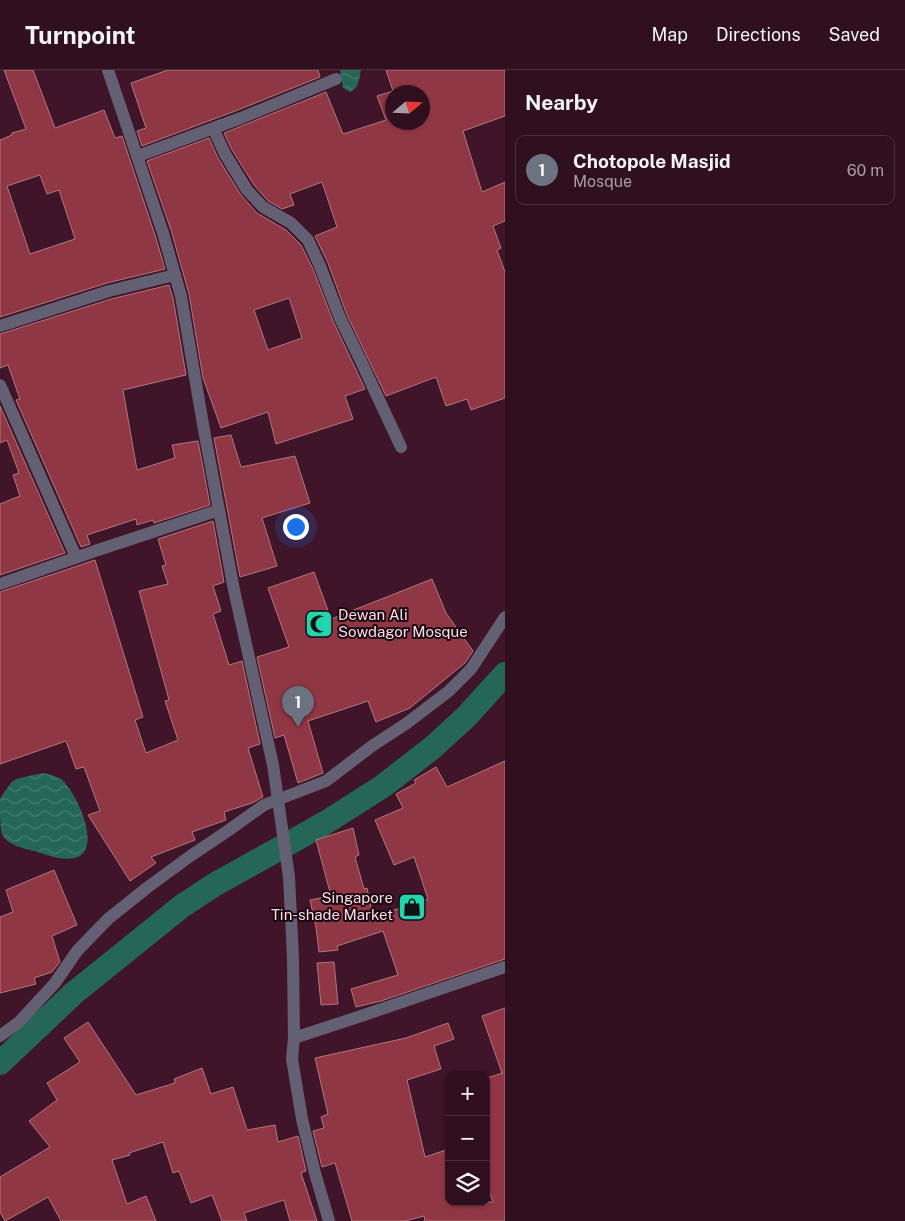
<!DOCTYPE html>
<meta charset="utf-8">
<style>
body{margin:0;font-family:"Public Sans",sans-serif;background:#381828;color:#f1f3f6}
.controls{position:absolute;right:15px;bottom:15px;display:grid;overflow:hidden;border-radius:10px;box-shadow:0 1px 4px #0004}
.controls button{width:45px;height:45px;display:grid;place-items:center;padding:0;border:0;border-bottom:1px solid #4b2f3d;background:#300f1f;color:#f1f3f6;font:25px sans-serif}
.compass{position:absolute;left:385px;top:15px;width:45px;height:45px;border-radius:50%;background:#300f1f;box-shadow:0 1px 4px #0004;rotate:71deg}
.you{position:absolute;left:295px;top:456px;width:18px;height:18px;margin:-12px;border:4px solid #fff;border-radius:50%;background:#1a73e8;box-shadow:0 0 0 8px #1a73e833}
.badge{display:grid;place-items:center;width:32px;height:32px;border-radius:50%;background:#22d5af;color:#fff;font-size:16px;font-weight:700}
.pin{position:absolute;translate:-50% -41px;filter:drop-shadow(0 1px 2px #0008)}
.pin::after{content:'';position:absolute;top:26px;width:18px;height:15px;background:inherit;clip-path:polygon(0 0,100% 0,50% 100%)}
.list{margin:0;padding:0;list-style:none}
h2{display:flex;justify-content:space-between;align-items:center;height:65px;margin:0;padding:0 20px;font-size:21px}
h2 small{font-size:16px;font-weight:400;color:#a89ca4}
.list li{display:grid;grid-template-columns:32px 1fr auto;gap:15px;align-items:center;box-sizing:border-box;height:70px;margin:0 10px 10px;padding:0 10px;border:1px solid #4b2f3d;border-radius:10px}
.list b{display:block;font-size:19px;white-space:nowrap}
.list p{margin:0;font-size:16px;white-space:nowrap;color:#a89ca4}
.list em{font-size:16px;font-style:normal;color:#a89ca4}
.icon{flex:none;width:28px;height:28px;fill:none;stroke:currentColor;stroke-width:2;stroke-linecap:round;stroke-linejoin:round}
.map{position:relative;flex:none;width:505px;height:1151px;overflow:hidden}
header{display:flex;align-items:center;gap:30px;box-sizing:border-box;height:70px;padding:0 25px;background:#300f1f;border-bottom:1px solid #4b2f3d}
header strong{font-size:24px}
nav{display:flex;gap:28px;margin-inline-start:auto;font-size:18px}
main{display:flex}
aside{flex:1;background:#300f1f}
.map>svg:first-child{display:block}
.water{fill:url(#water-waves)}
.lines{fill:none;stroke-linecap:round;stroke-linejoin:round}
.canal{stroke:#246756;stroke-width:24}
.building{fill:#903745;stroke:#b1777d;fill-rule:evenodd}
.minor{stroke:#636074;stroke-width:12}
.tertiary{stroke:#636074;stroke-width:12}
.tertiary-bridge{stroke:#636074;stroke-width:12}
.labels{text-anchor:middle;stroke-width:4;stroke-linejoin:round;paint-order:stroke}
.poi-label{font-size:15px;fill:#fadce7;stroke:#1b0810;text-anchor:start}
</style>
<header>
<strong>Turnpoint</strong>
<nav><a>Map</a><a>Directions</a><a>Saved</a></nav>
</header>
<main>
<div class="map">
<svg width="505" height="1151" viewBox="0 0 505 1151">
<defs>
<pattern id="water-waves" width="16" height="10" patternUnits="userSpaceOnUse" patternTransform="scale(1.25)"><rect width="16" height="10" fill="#246756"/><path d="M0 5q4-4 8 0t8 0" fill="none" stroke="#457c6e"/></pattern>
</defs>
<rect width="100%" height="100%" fill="#401429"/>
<path class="water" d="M340,0H361C359,9 359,18 350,22L343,18Z
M43,703C49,704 55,706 61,709C76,721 104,780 75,788C60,791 48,785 34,781C23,778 7,775 2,764C0,760 0,734 0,729C1,727 11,712 13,711C19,707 36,705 43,703Z"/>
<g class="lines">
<path class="canal" d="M0,993L74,923L182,836L214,815L325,753L383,716L432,678L466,647L505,604"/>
</g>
<path class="building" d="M4,0H33L55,58L104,40L115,68L122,66L155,165L165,199L107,213L0,247V70L12,65V63L26,59ZM40,105L47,124L59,120L75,169L30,184L7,116Z
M168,0H318L320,7L238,40L142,76L137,61L146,58L131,13Z
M386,0H505V46L463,61L482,122L505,112V151L493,156L501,178L497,180L505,202V328L471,340L467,329L446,336L436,307L386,326L347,245L328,193L315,166L337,157L322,112L290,124L294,135L282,139L268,131L254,115L232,80L224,63L326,22L343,64L386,50L377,26L393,21ZM392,22H422V52H392Z
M209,68L218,88L241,125L257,143L286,160L301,175L313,199L333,251L365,319L345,326L353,349L276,374L268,342L221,358L203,308L189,224L171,160L147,91ZM289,228L302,268L268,280L254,240Z
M169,215L173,228L186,305L123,320L137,400L175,388L172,375L198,371L210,435L154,453L153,450L137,455L136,449L87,465L90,474L81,477L16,330L20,329L8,295L0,298V264L111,229Z
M0,336L65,483L0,505V434L20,426L13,405L19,403L7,370L0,373Z
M231,365L241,397L295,386L310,433L262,448L277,496L240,507L214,368Z
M213,451L224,512L213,516L221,541L213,544L229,595L242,591L260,674L248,678L263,727L252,733L224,742L226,750L192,762L195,770L151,787L156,793L130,811L88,745L100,741L84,697L76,699L66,671L0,694V522L95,490L143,647L135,650L146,683L178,670L165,631L169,630L139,521L168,514L162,496L166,495L158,469Z
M314,502L331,549L432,509L446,543L473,581L465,593L410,638L376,652L368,631L308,651L323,703L298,713L284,665L275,668L257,587L289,577L268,518Z
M505,691V889L381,931L356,937L351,919L398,905L383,861L337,876L338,880L319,882L316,857L310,830L331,826L316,770L353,758L359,785L355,787L364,819L367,818L373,847L428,829L414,787L394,795L375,750L403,738L396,724L416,713L414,710L436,697L447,717Z
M54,800L77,855L52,866L60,892L52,902L34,908L36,914L0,923V847L13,842L6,820Z
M334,892L338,934L321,935L317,893Z
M505,938V1151H425L424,1146L405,1151H352L335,1093L322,1097L313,1061L324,1058L321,1047L328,1044L315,988L406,968L448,953L454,969L434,976L441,999L407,1010L425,1087L449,1079V1132H493L486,1113V1008L503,1003H502L482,946Z
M88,952L136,1025L175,1013L174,1009L202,998L211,1024L233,1017L247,1060L275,1055L278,1072L298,1066L306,1101L301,1103L317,1151H290L284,1130L244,1143L247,1151H222L212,1125L191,1133L179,1101L173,1103L163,1072L129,1083L130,1085L112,1090L127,1134L146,1126L156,1151H61L48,1127L5,1151L0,1142V1107L50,1077L29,1051L57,1030L47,1013L80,992L64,968Z"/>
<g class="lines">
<path class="minor" d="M213,58L225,84L247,120L263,137L291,153L308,170L320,196L340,248L360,289L401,377
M138,86L241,48L336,9
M0,256L109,221L175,205
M0,315L76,487
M0,514L98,480L219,440
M0,966L19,952L55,913L77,881L108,849L148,817L189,787L229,760L264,735L326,711L372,676L407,653L449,621L471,599L505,547"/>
<path class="tertiary" d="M108,0L163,163L181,226L204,360L234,520L273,695
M289,807L293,888L294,968L292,989L302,1049L315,1103L329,1151
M294,968L364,945L505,897"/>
<path class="tertiary-bridge" d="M273,695L289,807"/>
</g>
<defs>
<g id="mosque-square" transform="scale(1.4375)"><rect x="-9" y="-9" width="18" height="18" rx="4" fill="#22d5af" stroke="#1b0810"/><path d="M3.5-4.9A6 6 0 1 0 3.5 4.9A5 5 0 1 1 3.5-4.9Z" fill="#111"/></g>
<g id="shop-square" transform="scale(1.4375)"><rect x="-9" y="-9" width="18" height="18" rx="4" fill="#22d5af" stroke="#1b0810"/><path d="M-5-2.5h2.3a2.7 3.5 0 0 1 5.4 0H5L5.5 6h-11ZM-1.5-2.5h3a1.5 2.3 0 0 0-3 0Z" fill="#111"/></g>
</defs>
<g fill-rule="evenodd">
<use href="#mosque-square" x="319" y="554"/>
<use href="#shop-square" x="412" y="837"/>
</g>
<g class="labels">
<g class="poi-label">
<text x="338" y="550">Dewan Ali<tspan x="338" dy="17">Sowdagor Mosque</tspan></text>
<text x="393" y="833" text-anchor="end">Singapore<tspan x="393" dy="17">Tin-shade Market</tspan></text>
</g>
</g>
</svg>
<div class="controls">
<button>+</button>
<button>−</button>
<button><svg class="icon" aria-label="layers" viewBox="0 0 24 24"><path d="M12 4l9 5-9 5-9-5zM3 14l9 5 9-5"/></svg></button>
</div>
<svg class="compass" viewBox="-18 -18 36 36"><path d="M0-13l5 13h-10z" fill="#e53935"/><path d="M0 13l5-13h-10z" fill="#a89ca4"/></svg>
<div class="you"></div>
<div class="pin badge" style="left:298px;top:657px;background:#6b7280">1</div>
</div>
<aside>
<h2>Nearby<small></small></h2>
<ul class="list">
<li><span class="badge" style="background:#6b7280">1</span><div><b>Chotopole Masjid</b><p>Mosque</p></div><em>60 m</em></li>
</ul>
</aside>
</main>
